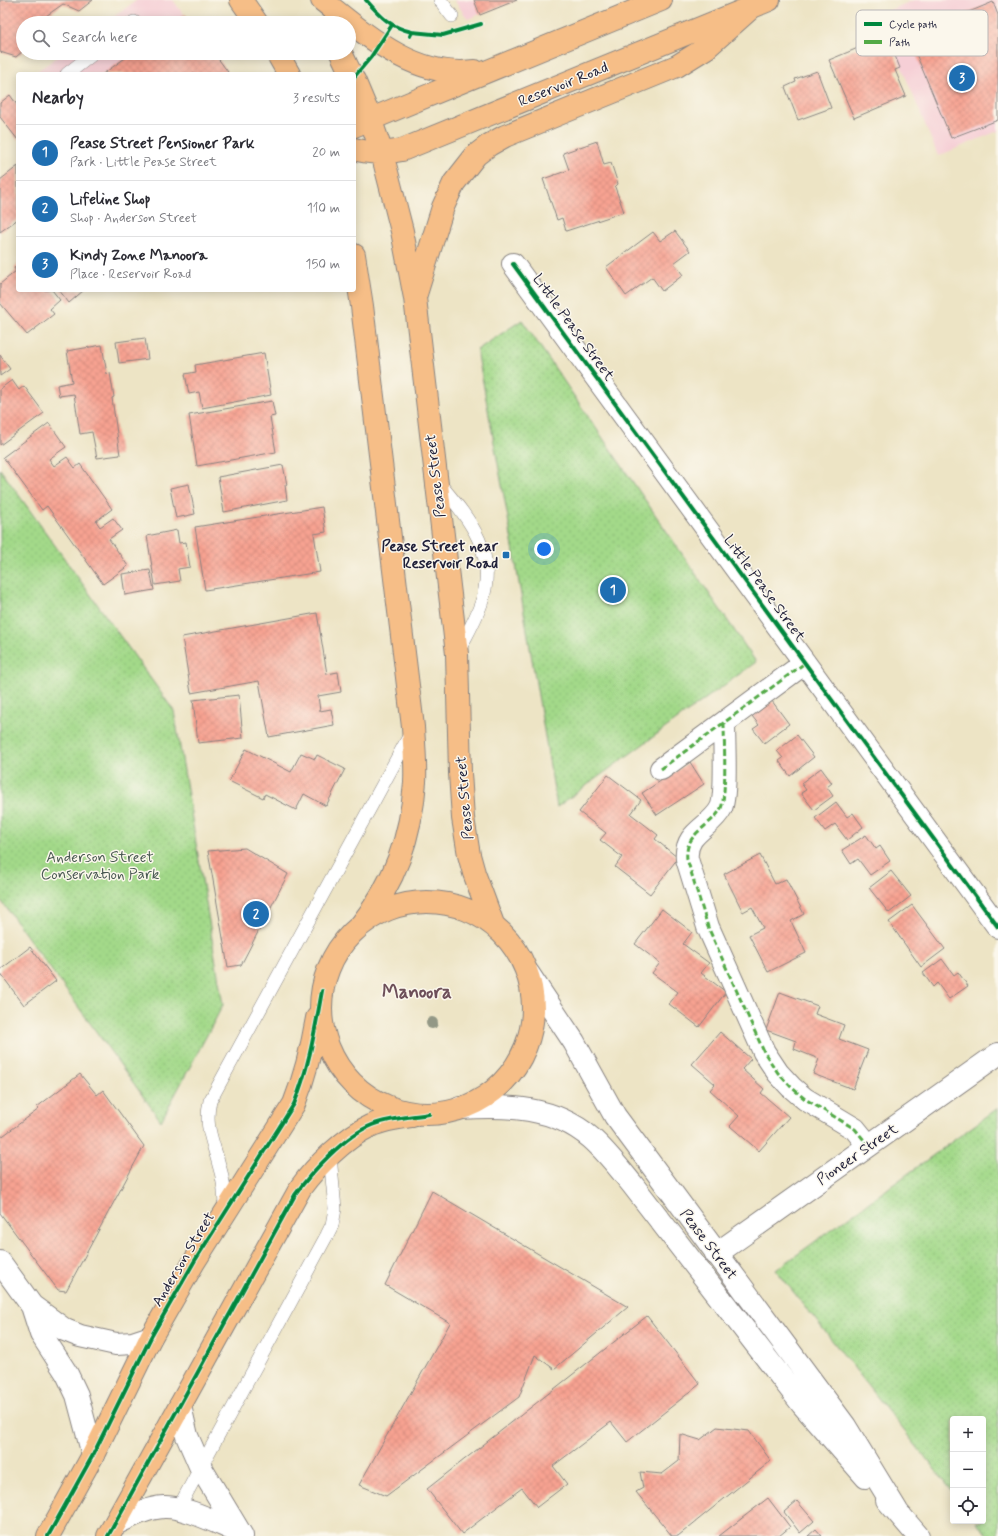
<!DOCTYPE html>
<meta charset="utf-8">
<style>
body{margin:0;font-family:Mynerve,sans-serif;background:#f2f2f3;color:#2b2b33}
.controls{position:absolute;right:12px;bottom:12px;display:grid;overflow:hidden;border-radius:4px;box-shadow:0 2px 10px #0003}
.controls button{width:36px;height:36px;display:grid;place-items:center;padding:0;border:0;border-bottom:1px solid #e1e1e2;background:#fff;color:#2b2b33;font:20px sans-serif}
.you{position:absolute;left:544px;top:549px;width:14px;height:14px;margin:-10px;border:3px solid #fff;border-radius:50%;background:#1a73e8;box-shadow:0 0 0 6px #1a73e833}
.badge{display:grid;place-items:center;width:26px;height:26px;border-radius:50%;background:#1f6fb2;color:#fff;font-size:13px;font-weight:700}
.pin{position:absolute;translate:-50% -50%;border:2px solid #fff;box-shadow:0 1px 4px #0006}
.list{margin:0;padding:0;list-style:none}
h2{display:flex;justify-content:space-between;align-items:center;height:52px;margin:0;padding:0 16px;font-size:17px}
h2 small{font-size:13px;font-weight:400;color:#7c7c81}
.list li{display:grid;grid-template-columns:26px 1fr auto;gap:12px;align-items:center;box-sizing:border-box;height:56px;padding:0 16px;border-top:1px solid #e1e1e2}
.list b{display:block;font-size:15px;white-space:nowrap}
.list p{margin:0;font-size:13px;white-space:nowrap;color:#7c7c81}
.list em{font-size:13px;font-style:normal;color:#7c7c81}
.icon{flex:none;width:22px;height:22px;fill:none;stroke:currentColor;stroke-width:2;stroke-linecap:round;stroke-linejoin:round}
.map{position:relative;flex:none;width:998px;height:1536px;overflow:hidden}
.search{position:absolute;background:#fff;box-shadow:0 2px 10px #0003;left:16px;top:16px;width:340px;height:44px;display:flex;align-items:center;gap:10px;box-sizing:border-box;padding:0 14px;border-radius:22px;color:#7c7c81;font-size:15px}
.panel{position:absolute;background:#fff;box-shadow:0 2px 10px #0003;left:16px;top:72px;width:340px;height:220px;border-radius:4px}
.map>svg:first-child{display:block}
.built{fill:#f6cfd6}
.park{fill:url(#park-dots);stroke:#627e62}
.building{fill:url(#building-cross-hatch)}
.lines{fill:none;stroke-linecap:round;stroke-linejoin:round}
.service-casing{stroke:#888380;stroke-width:14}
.minor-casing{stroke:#888380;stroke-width:24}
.tertiary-casing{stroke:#888380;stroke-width:24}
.primary-casing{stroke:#888380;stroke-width:24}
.service{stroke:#fff;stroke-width:13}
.minor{stroke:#fff;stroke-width:22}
.tertiary{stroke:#fff;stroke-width:22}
.primary{stroke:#f6be87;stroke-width:22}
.quiet{stroke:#53aa46;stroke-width:3;stroke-dasharray:6 3;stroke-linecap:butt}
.cycleway-casing{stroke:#fbf7ec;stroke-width:6}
.cycleway{stroke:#00873e;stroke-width:4}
.tree{fill:#939886}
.poi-dot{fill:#1f6fb2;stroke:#fbf7ec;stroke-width:1.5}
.labels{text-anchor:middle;stroke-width:3;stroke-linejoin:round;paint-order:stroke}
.street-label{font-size:15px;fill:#22223b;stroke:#fbf7ec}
.poi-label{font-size:15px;font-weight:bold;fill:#22223b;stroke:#fbf7ec;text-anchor:end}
.park-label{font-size:15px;fill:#495952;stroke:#fbf7ec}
.district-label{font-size:19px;font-weight:bold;fill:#6d4f59;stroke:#fbf7ec}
.key{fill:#fbf7ec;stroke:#bab7b7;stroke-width:1}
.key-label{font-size:11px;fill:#22223b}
</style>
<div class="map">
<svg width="998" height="1536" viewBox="0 0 998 1536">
<defs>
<pattern id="park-dots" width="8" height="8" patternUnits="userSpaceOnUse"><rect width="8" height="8" fill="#a3d989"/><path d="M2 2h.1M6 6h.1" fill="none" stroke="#8cba77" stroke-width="1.8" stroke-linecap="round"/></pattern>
<pattern id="building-cross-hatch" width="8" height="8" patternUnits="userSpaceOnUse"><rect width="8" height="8" fill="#f7a291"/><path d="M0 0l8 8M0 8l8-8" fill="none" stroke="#d38b7e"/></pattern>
</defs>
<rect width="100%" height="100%" fill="#fbf7ec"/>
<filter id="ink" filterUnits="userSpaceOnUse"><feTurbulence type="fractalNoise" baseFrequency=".025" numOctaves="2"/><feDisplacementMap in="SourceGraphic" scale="8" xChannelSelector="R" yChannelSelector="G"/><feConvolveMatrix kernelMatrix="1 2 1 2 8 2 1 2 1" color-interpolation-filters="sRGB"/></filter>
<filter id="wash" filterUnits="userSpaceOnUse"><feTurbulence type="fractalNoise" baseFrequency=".012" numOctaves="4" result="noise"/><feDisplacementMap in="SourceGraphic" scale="16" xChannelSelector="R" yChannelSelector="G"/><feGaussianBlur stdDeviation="0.9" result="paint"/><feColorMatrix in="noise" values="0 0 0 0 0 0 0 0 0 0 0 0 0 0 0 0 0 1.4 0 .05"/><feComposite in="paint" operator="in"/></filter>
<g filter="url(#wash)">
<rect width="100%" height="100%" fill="#ede4c5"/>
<path class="built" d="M137,0H173L190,23H105Z
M454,0H516L468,19Z
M914,0H998V131L938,156L880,14Z
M63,53H213L229,74H33Z"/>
<path class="park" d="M522,320L756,662L557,807L508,518L477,350Z
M0,469L174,711L223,1005L161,1121L0,899Z
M998,1108V1536H988L976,1521H983V1419H953V1492L776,1270Z"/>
<g id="blocks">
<path class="building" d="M0,0H93L79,11L63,4L36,23H23V51L16,57L0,52Z
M474,0H517L480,15Z
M993,2L998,15V120L951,138L909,37Z
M185,14L192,23H172Z
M887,36L900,68L895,70L906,96L854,118L829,60Z
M132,53H214L228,72L225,74H103Z
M817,71L831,108L798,120L785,87L796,82L795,79Z
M10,95L18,106V140L0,117V103Z
M597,141L604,165L611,163L618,184L615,187L624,212L566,231L562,218L557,220L543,179L569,170L563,153Z
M18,166V219L0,232V180Z
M675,231L690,251L674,263L683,275L662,291L652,277L626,296L606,267L653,232L660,241Z
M18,264V290H52L60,300L50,309L54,314L27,335L0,303V284L16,271L14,268Z
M59,290H84L69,303Z
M145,338L148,359L119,363L116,342Z
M102,345L107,374L110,373L114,397L112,398L120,455L97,458L92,432L80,434L74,394L59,396L57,385L72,382L67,351Z
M264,353L271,395L202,408L199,392L189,394L185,374L196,372L195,365Z
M0,355L10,369L0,376Z
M12,380L19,390L24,386L44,413L0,445V389Z
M272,401L275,416L270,417L276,452L197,466L189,415Z
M49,423L66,447L49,459L54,466L67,457L75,468L80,464L112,509L96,521L100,527L113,518L122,530L109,539L128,566L103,584L47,506L42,510L3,457Z
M283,465L287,485H285L287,500L224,512L218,477Z
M189,484L195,514L176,518L170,488Z
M322,507L326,532L314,534L320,572L205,590L195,527Z
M177,530L179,543L186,542L190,567L178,569L180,581L155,585L147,536Z
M150,570L154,590L125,595L122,574Z
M317,613L327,674L338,672L341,692L318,696L320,711L331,709L334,725L269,737L259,681L191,693L182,637Z
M239,695L243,738L198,743L193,700Z
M772,701L789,724L764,743L753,729L759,725L752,716Z
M797,735L814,757L790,776L779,761L783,758L777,751Z
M246,749L291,772L301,753L315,759L317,755L345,769L326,806L304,794L296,810L265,794L263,798L229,781Z
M690,762L704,784L657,815L642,793Z
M821,768L832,783L827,787L833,796L814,810L801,793L806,790L801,783Z
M608,775L641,800L631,814L658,835L655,839L678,858L650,894L615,867L622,857L600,840L606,833L579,812Z
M836,802L847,817L853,813L863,827L847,840L835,824L825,831L815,818Z
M866,835L876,849L880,846L890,861L870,875L858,859L851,864L842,850Z
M245,848L288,874L241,965L228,967L208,851Z
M760,855L775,884L786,879L804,914L791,921L806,953L768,972L749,935L763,928L752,907L743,912L724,874Z
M891,871L911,896L889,913L869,888Z
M912,905L945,949L921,967L889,922Z
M662,909L692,932L683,944L709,963L701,973L726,992L699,1027L669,1004L678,992L652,973L660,963L635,944Z
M30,947L56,981L24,1005L0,973V970Z
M942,959L954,975L958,972L968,986L949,999L937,983L933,987L923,973Z
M780,992L818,1006L815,1014L844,1025L839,1039L868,1050L853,1089L813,1074L819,1059L794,1049L796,1041L766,1030Z
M720,1032L751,1059L742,1069L764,1089L761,1093L789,1117L759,1151L730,1126L739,1116L710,1090L715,1084L692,1064Z
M80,1074L97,1095L103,1090L144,1146L66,1291L58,1290L0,1213V1138L39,1109L37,1107Z
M432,1191L628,1307L554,1369L535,1355L519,1397L386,1496L359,1485L450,1323L385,1285Z
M647,1316L700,1384L627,1442L611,1422L553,1466L567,1484L537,1507L522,1488L462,1534L427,1489Z
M717,1427L749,1431L771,1461L678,1536H672L636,1492L643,1488L640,1472L662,1474L679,1461L680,1434L700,1440Z
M768,1498L790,1527L779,1536H719Z
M797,1501L814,1521L800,1533L784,1512Z
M816,1529L822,1536H808Z"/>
</g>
</g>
<g filter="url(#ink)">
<use href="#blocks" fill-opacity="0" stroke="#888380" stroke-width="1"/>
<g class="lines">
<g class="service-casing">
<path id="service" d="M440,0L452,16
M132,23L134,22
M67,74L94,53
M439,483C469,519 499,553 481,604C475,621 466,636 458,652
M225,1211C225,1196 224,1180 219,1165C213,1141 204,1126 210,1101L412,731
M178,1509L327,1235L332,1225L335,1209L330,1156"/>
</g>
<g class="minor-casing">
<path id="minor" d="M513,264L998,927
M724,723C724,740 727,795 721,808C711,828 684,832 687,859L708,927L764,1052L778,1073L791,1087L805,1099L855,1129L868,1145
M661,769L805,663
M716,1254L998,1054
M0,1262L32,1306L41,1334L67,1374L77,1395L93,1455
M32,1306L65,1330L80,1336L116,1344L133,1343L151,1337
M180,1406L187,1436L201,1468L242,1536
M115,1524C130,1517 146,1508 164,1507C185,1506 219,1524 239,1532"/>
</g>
<g class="tertiary-casing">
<path id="tertiary" d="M528,973L574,1042L615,1116L845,1426L897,1511
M460,1108C506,1105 554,1106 591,1138C606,1151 619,1168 632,1184L802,1404L866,1477
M887,1500L918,1536"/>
</g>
<g class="primary-casing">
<path id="primary" d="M241,0L257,23
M322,0C366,35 415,79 475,71
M277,53L289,74
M341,53L351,74
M354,80L370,118L382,153L402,231L415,298L457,654L460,773L463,818L469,855L474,873L493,924
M354,126L661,0
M354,149C371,154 385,153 402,150L769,0
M354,255L362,306L413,727C414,745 416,764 415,782C411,837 395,882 361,925
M416,294L443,207L454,183L476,155L489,145L505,136L677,66L706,48L752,7
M321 1008a106 106 0 1 1 212 0a106 106 0 1 1-212 0Z
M48,1536L93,1455L151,1337L194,1262L294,1104C305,1076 312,1047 317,1018
M108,1536L301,1187C316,1166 346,1137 370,1126C383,1120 398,1118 412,1116"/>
</g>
<use href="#service" class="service"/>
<use href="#minor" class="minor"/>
<use href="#tertiary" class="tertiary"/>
<use href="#primary" class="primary"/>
<path class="quiet" d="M724,723C724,740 727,795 721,808C711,828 684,832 687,859L708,927L764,1052L778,1073L791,1087L805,1099L855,1129L868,1145
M661,769L805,663"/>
<g class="cycleway-casing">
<path id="cycleway" d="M366,0C381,17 390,27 412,32L410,36
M412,32L443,35L481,24
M354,77L371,57L392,25
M513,264L998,927
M48,1536L93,1455L151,1337L194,1262L294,1104C309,1068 315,1029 322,991
M108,1536L295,1195C311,1172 346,1135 372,1125C390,1118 410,1117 429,1114"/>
</g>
<use href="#cycleway" class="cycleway"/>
</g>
<circle class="tree" cx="432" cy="1023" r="6"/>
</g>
<rect class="poi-dot" x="502" y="551" width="8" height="8" rx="2"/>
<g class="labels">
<g class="street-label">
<text transform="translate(563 84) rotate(-22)" y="5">Reservoir Road</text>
<text transform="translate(574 327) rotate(54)" y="5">Little Pease Street</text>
<text transform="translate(435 476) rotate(-97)" y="5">Pease Street</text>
<text transform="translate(765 588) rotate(54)" y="5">Little Pease Street</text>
<text transform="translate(464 798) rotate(-95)" y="5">Pease Street</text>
<text transform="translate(857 1154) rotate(-35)" y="5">Pioneer Street</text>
<text transform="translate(709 1244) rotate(53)" y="5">Pease Street</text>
<text transform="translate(183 1259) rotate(-59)" y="5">Anderson Street</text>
</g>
<g class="poi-label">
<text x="498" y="551">Pease Street near<tspan x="498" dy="17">Reservoir Road</tspan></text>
</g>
<g class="park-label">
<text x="100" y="862">Anderson Street<tspan x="100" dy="17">Conservation Park</tspan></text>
</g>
<g class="district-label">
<text x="417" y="998">Manoora</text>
</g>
</g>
<rect x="856" y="10" width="132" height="46" rx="6" class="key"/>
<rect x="864" y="22" width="18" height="4" fill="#00873e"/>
<rect x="864" y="40" width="18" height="4" fill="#53aa46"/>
<g class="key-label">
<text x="889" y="28">Cycle path</text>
<text x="889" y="46">Path</text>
</g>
</svg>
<div class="controls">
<button>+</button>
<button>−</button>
<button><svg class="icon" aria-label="locate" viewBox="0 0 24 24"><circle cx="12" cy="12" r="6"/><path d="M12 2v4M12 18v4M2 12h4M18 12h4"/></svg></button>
</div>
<div class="you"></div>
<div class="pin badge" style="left:613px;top:590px">1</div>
<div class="pin badge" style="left:256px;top:914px">2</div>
<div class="pin badge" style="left:962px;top:78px">3</div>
<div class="search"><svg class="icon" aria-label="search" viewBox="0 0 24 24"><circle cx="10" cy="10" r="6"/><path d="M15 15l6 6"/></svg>Search here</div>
<section class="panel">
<h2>Nearby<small>3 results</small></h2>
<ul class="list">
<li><span class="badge">1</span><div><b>Pease Street Pensioner Park</b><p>Park · Little Pease Street</p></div><em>20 m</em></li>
<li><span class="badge">2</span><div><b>Lifeline Shop</b><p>Shop · Anderson Street</p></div><em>110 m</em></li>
<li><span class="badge">3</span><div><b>Kindy Zone Manoora</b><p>Place · Reservoir Road</p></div><em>150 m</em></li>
</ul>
</section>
</div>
